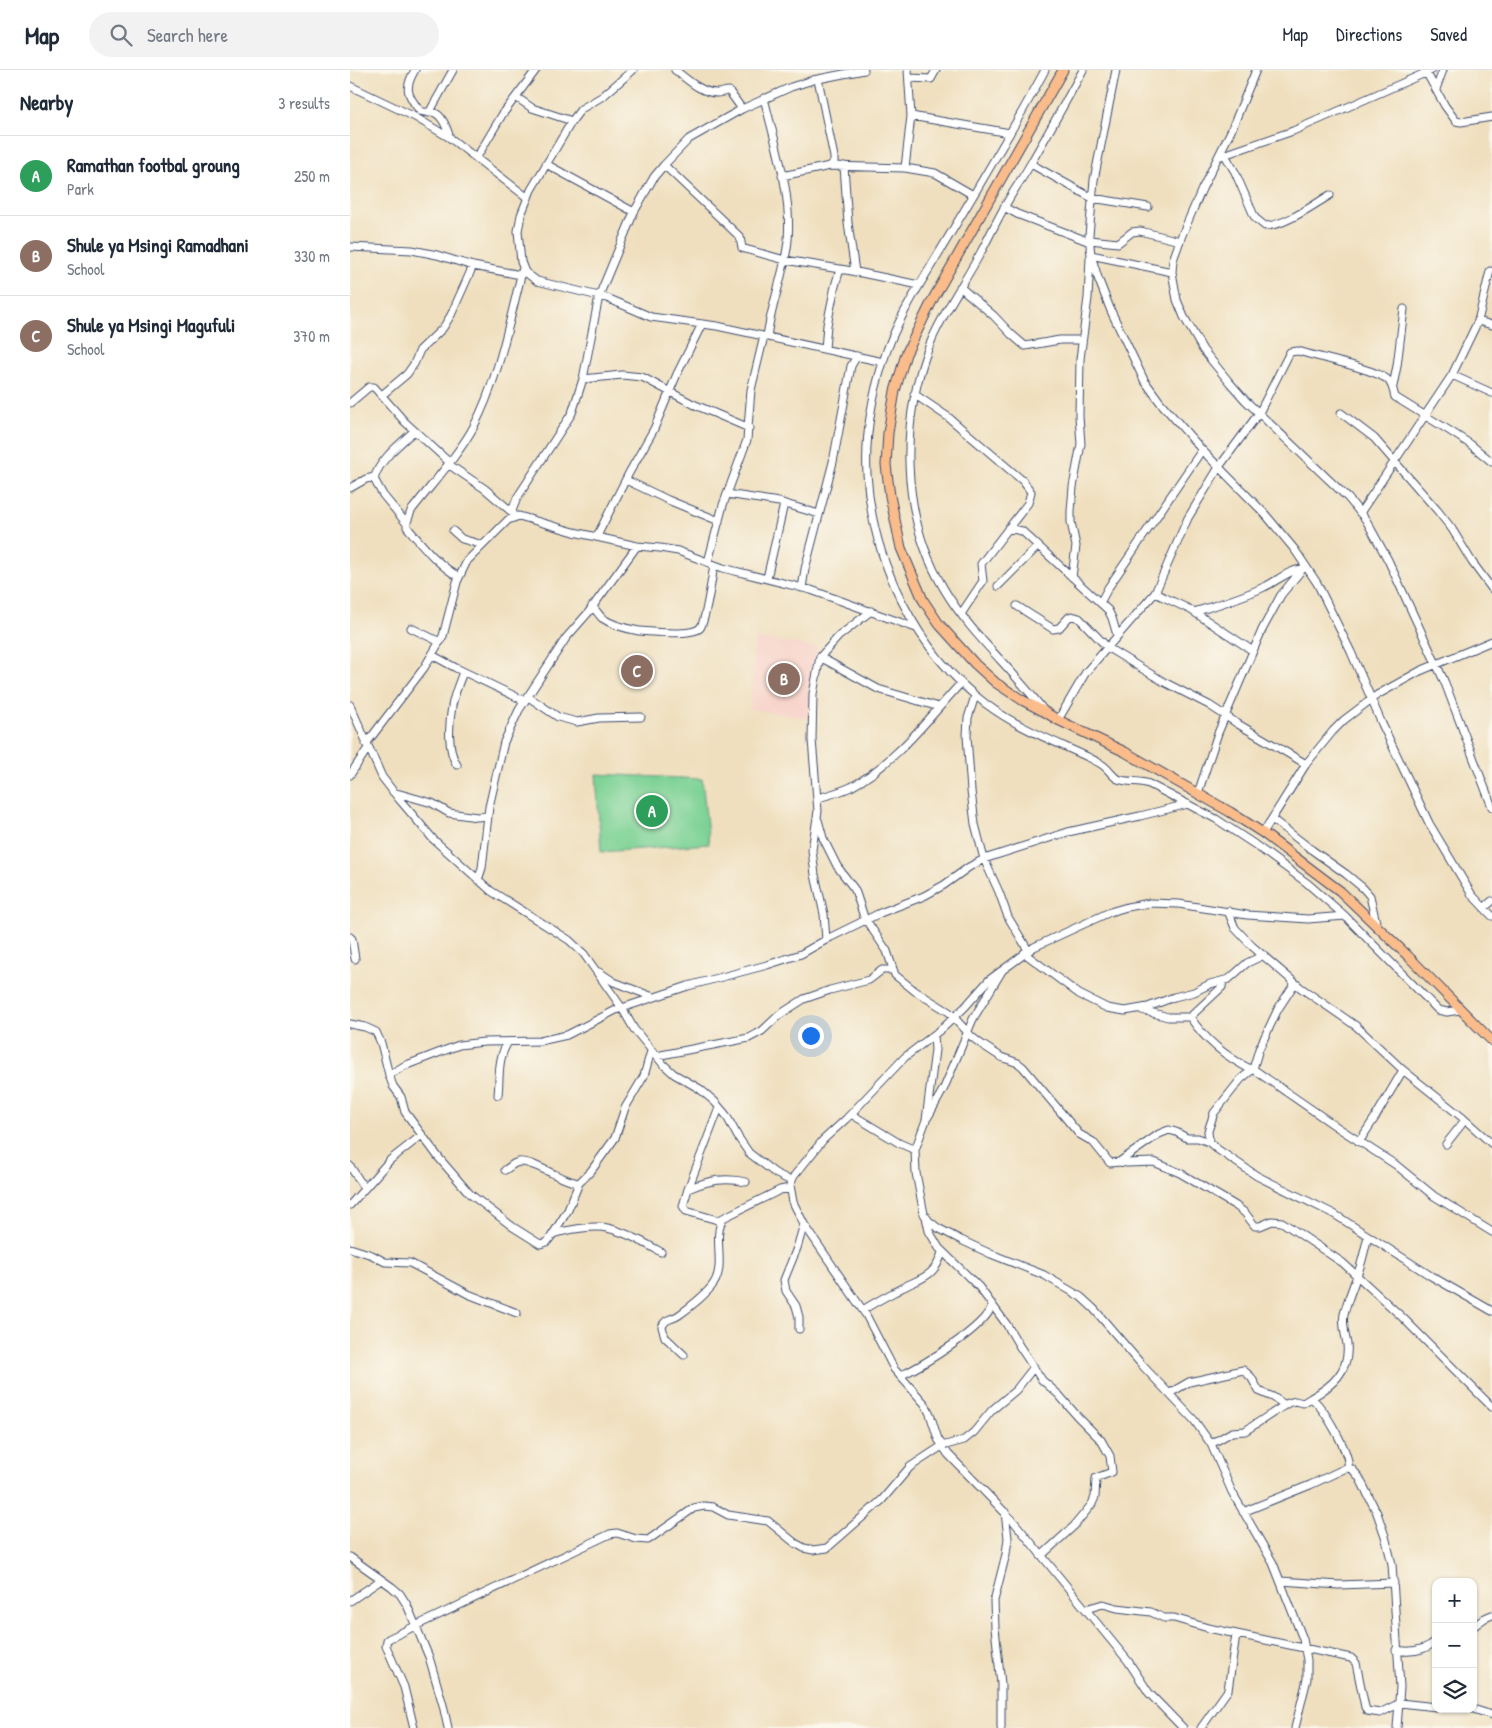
<!DOCTYPE html>
<meta charset="utf-8">
<style>
body{margin:0;font-family:"Patrick Hand",sans-serif;background:#f2f2f3;color:#1f2937}
.controls{position:absolute;right:15px;bottom:15px;display:grid;overflow:hidden;border-radius:10px;box-shadow:0 1px 4px #0004}
.controls button{width:45px;height:45px;display:grid;place-items:center;padding:0;border:0;border-bottom:1px solid #e0e1e3;background:#fff;color:#1f2937;font:25px sans-serif}
.you{position:absolute;left:460px;top:965px;width:18px;height:18px;margin:-12px;border:4px solid #fff;border-radius:50%;background:#1a73e8;box-shadow:0 0 0 8px #1a73e833}
.badge{display:grid;place-items:center;width:32px;height:32px;border-radius:50%;background:#b5179e;color:#fff;font-size:16px;font-weight:700}
.pin{position:absolute;translate:-50% -50%;border:2px solid #fff;box-shadow:0 1px 5px #0006}
.list{margin:0;padding:0;list-style:none}
h2{display:flex;justify-content:space-between;align-items:center;height:65px;margin:0;padding:0 20px;font-size:21px}
h2 small{font-size:16px;font-weight:400;color:#747a83}
.list li{display:grid;grid-template-columns:32px 1fr auto;gap:15px;align-items:center;box-sizing:border-box;height:80px;padding:0 20px;border-top:1px solid #e0e1e3}
.list b{display:block;font-size:19px;white-space:nowrap}
.list p{margin:0;font-size:16px;white-space:nowrap;color:#747a83}
.list em{font-size:16px;font-style:normal;color:#747a83}
.icon{flex:none;width:28px;height:28px;fill:none;stroke:currentColor;stroke-width:2;stroke-linecap:round;stroke-linejoin:round}
.map{position:relative;flex:none;width:1142px;height:1658px;overflow:hidden}
header{display:flex;align-items:center;gap:30px;box-sizing:border-box;height:70px;padding:0 25px;background:#fff;border-bottom:1px solid #e0e1e3}
header strong{font-size:24px}
nav{display:flex;gap:28px;margin-inline-start:auto;font-size:18px}
.search{width:350px;height:45px;background:#f2f2f3;display:flex;align-items:center;gap:12px;box-sizing:border-box;padding:0 18px;border-radius:28px;color:#747a83;font-size:19px}
main{display:flex}
aside{flex:1;background:#fff}
.map>svg:first-child{display:block}
.built{fill:#f7d1c8}
.green{fill:#7dd295;stroke:#4c807a}
.lines{fill:none;stroke-linecap:round;stroke-linejoin:round}
.minor-casing{stroke:#3b496c;stroke-width:9}
.major-casing{stroke:#3b496c;stroke-width:11}
.minor{stroke:#fff;stroke-width:7}
.major{stroke:#fabc8b;stroke-width:9}
</style>
<header>
<strong>Map</strong>
<div class="search"><svg class="icon" aria-label="search" viewBox="0 0 24 24"><circle cx="10" cy="10" r="6"/><path d="M15 15l6 6"/></svg>Search here</div>
<nav><a>Map</a><a>Directions</a><a>Saved</a></nav>
</header>
<main>
<aside>
<h2>Nearby<small>3 results</small></h2>
<ul class="list">
<li><span class="badge" style="background:#2e9e5b">A</span><div><b>Ramathan footbal groung</b><p>Park</p></div><em>250 m</em></li>
<li><span class="badge" style="background:#8d6e63">B</span><div><b>Shule ya Msingi Ramadhani</b><p>School</p></div><em>330 m</em></li>
<li><span class="badge" style="background:#8d6e63">C</span><div><b>Shule ya Msingi Magufuli</b><p>School</p></div><em>370 m</em></li>
</ul>
</aside>
<div class="map">
<svg width="1142" height="1658" viewBox="0 0 1142 1658">
<rect width="100%" height="100%" fill="#fbf7ec"/>
<filter id="ink" filterUnits="userSpaceOnUse"><feTurbulence type="fractalNoise" baseFrequency=".02" numOctaves="2"/><feDisplacementMap in="SourceGraphic" scale="10" xChannelSelector="R" yChannelSelector="G"/><feConvolveMatrix kernelMatrix="1 2 1 2 8 2 1 2 1" color-interpolation-filters="sRGB"/></filter>
<filter id="wash" filterUnits="userSpaceOnUse"><feTurbulence type="fractalNoise" baseFrequency=".0096" numOctaves="4" result="noise"/><feDisplacementMap in="SourceGraphic" scale="20" xChannelSelector="R" yChannelSelector="G"/><feGaussianBlur stdDeviation="1.12" result="paint"/><feColorMatrix in="noise" values="0 0 0 0 0 0 0 0 0 0 0 0 0 0 0 0 0 1.4 0 .05"/><feComposite in="paint" operator="in"/></filter>
<g filter="url(#wash)">
<rect width="100%" height="100%" fill="#efdfbe"/>
<path class="built" d="M405,568L467,577L463,649L400,639Z"/>
<path class="green" d="M246,704L352,709L359,774L251,782Z"/>
</g>
<g filter="url(#ink)">
<g class="lines">
<g class="minor-casing">
<path id="minor" d="M65,0C54,18 57,25 70,41C75,43 77,42 82,42C93,44 97,59 100,68
M283,0L253,26L231,39L222,51L181,120L171,145L168,161L171,192L175,202L187,211L257,228L301,247L367,256L533,292
M325,0C337,9 351,23 367,23C371,23 375,21 379,21L392,39
M695,0C663,60 628,118 593,176C571,213 546,250 533,292C522,327 515,367 517,404C522,490 566,582 636,634C668,658 704,671 740,688C745,691 751,693 755,697C760,701 763,707 768,709C778,713 789,710 799,714L866,749L904,774L957,813L995,846L1088,940L1097,942L1110,940
M766,0L744,110L739,165L741,185L748,208L761,241L794,310L810,332L852,380L915,444L945,480L967,513L1001,582L1032,654L1079,753L1122,825L1142,846
M906,0L881,61L852,119L832,165L823,190L822,202L827,230L834,247L853,280L880,313L895,330L998,428L1016,450L1038,490L1095,613L1142,737
M1075,0L1095,36L1106,51L1111,52L1142,47
M559,8L581,9L586,0
M0,16L65,47L100,68L178,128
M1086,19L1093,0
M166,27L182,38L222,51
M414,28C425,74 442,123 438,170C435,203 421,234 417,267
M79,43L103,0
M561,46L660,63
M875,85L885,102L905,148L915,156C935,156 963,135 980,125
M127,87L152,45L186,0
M868,87L943,61L1082,0
M196,94L284,142
M681,94L742,128L798,137
M314,95L390,167L392,178L395,179L435,190L502,201L569,215
M480,96L555,98L585,103L623,125
M494,96L498,153L505,202
M555,98L561,46L558,0
M432,106L480,96L484,92V87L468,9
M654,137L667,144L740,172
M740,170L768,173L782,162L790,161L830,171
M0,177L62,180L87,185L123,196L171,205
M741,185L822,202
M610,217L644,246L661,264L675,276L710,270H732
M1128,251L1142,255
M475,279L477,255L485,216L490,199
M1102,305L1142,323
M233,309L272,305L292,307L343,334L399,358
M1043,316L1047,296L1054,239
M564,324L598,347L673,411L681,422L678,433L631,494L633,511L611,544
M32,325L57,304L64,294L70,280L93,258L101,245L123,196
M0,333L19,317H24L55,352L99,392
M991,343L1024,368L1087,440L1102,459L1122,492L1142,519
M98,394L135,419L163,443
M276,410L318,430L369,451
M0,418L16,409L25,407
M377,424L429,432L469,444
M162,441L167,428L222,343L233,309L249,226L284,142L304,107L314,95L339,69L392,39L441,17L463,10L514,0
M1010,443L1102,305L1128,251L1140,201
M57,454L33,425L24,409C29,390 50,374 64,361
M658,458L672,461L758,540L762,548L767,565
M103,461L112,469L133,475
M247,466L279,403L304,359L327,304L352,254
M358,492L373,435L397,370L401,320L414,266
M109,507C87,494 73,476 57,457V452L61,441C81,415 107,387 123,358C149,309 159,251 173,198
M722,507L726,476L721,452V441L723,417L731,374L729,346L730,289L738,228L740,188
M417,508L434,434
M648,516L688,476
M452,518L455,499L483,392L501,296L507,286
M805,523L841,540L903,581
M750,533L758,518L852,380
M242,536C246,540 249,545 252,548C262,555 278,559 289,561C300,562 342,566 350,558C356,551 362,507 364,495
M667,536L703,559L709,558L719,547L722,546L729,548L758,578L814,612L859,635L888,654L956,694
M844,542C867,535 891,528 914,517C926,512 938,500 952,499
M61,558L90,572
M82,585L106,598L175,631
M470,587L528,619L589,637
M177,626L208,647L227,652L249,648L291,647
M625,626L618,648L617,666L621,721L625,754L634,789L649,822L658,847L678,880
M0,635L32,707L49,729L83,769L141,821L219,870L234,884L272,938L284,959L313,994L324,1004L350,1019L365,1032L376,1045L388,1067L399,1083L425,1103L441,1111
M695,642C663,599 621,565 594,519C551,447 549,352 580,274C593,242 615,212 631,182C639,167 646,152 654,138C662,122 673,108 681,93C699,62 716,31 733,0
M708,650L736,602L805,523L838,448L869,397L909,343L940,282L948,281C966,287 1026,299 1038,310C1043,315 1043,321 1045,327L1100,361L1120,374L1142,392
M16,674L74,598L93,566L107,512L117,491L158,450L169,446L224,462L287,476L310,478L328,481L373,498L461,520L566,558
M107,695C97,680 99,653 102,636C104,624 109,613 113,602
M0,705L18,678
M43,722L82,733L99,743L127,747L137,746
M848,723L868,663L912,560L931,525L955,496
M468,728C479,725 490,722 501,717C544,694 578,649 611,613
M922,749L962,780L996,804L1013,818L1020,826L1027,857
M468,750L473,768L487,796L505,820L514,847L537,881L545,905L565,921L599,942L622,967L631,974L651,987L668,993L673,997L729,1064L743,1072L760,1093L769,1092L809,1064L819,1060L826,1062L837,1068H848L859,1072
M913,763L956,694L983,661L994,650L1027,625L1070,601L1142,571
M128,810L132,798L139,737L154,672L169,640L216,568L238,543L287,476
M1134,838L1142,831
M878,841L885,858L902,876L951,918L1006,956L1053,1000L1113,1048L1142,1074
M0,867L2,869L5,889
M476,870L474,844L465,805L462,780L468,741L462,670L463,624L470,587L489,566L521,541
M674,883L729,924L757,938L775,941L798,937L824,927L844,922L860,914L879,909L897,893L914,885
M249,902L264,912L303,927
M945,913L928,939L909,979L903,999L891,1009L864,1043L858,1061L859,1072L867,1079L907,1106L984,1144L1081,1206L1142,1241
M792,940L818,947H840L872,917L873,911
M840,947C855,970 878,988 902,1000
M0,954L15,957L26,962L31,973L39,1005L43,1016L51,1027L55,1042L89,1088L120,1124L163,1157L190,1174L197,1172L201,1167L218,1140L229,1113L241,1101L265,1068L275,1038L294,1006L301,981
M584,965L585,980L576,1050L565,1080L566,1103L574,1144L579,1151L588,1158L611,1170L641,1184L694,1205L731,1227L744,1239L792,1295L844,1350L861,1374L882,1422L923,1493L953,1569L957,1590V1609L945,1658
M306,986L399,968L412,961L429,945L454,929L480,920L519,910L532,900H542
M903,999L987,1057L1046,1095L1084,1126L1142,1162
M39,1005L54,996L109,975L134,972L190,971L217,965L266,940L338,916L417,895L451,884L481,867L530,843L574,826L594,815L619,797L634,789L718,762L790,746L838,734
M148,1025C150,1007 147,989 158,972
M501,1044L549,1073L565,1080
M578,1047L594,1018L623,949L652,901
M1009,1072L1026,1046L1053,1000
M1096,1074L1115,1050
M769,1092L777,1093L804,1092L830,1103L886,1136L895,1143L905,1156H910L922,1151L932,1152L993,1193L1052,1247L1142,1337
M0,1096L14,1118
M155,1100C160,1097 163,1093 169,1092C183,1090 211,1111 229,1113
M338,1119L369,1038
M0,1135L40,1090L72,1065
M576,1147L579,1161L589,1178L629,1217L657,1255L670,1277L692,1310L709,1325L727,1346L751,1370L760,1386L762,1402L746,1408L745,1427L742,1434L724,1456L691,1486
M371,1151L336,1141L333,1136L338,1119C357,1110 376,1107 396,1112
M203,1164C216,1160 244,1155 257,1158C276,1162 295,1173 311,1182
M0,1178L22,1185L35,1192L60,1193L118,1224L167,1243
M513,1240C525,1232 537,1226 550,1219C570,1208 586,1207 592,1182
M449,1259V1247L446,1236L436,1221L434,1210L447,1178L454,1154
M334,1285L315,1267L312,1257C315,1248 322,1250 329,1245C339,1238 358,1223 364,1213C376,1194 362,1168 373,1148L430,1120L440,1118
M550,1306C573,1295 633,1259 642,1236
M820,1323L839,1312L893,1300L901,1307L909,1321L923,1327L935,1335
M961,1328C982,1316 1000,1301 997,1274C995,1264 992,1254 994,1244C998,1228 1004,1215 1009,1200C1013,1189 1015,1178 1018,1166
M861,1374L882,1362L895,1361L938,1333L945,1331L953,1333L961,1328C973,1336 1001,1384 998,1397
M893,1442L960,1415L996,1398L1002,1399L1009,1407L1027,1443L1035,1466L1042,1494L1050,1617L1047,1658
M0,1487L42,1517L50,1524L57,1535L79,1587L93,1635L98,1658
M931,1511L989,1515L1044,1513
M0,1531L31,1510
M736,1539L753,1534L767,1538L801,1542L814,1548H824L858,1558L1001,1588L1006,1593L1015,1637L1017,1641L1030,1643L1050,1633L1086,1637
M1123,1557L1135,1548L1142,1545
M1046,1580C1061,1583 1074,1581 1086,1571
M1123,1639L1142,1645
M64,1658L54,1617L36,1576L37,1570L40,1568L260,1464L267,1463L286,1469L298,1470L344,1438L354,1436L363,1437L378,1445L418,1451L445,1473L454,1478L463,1480L477,1478L532,1430L560,1397L592,1376L614,1370L624,1362L642,1340L666,1320L684,1297
M651,1658V1614L645,1558L644,1531L656,1484L658,1468L655,1442
M833,1658L799,1623L778,1591L665,1453L598,1384L588,1369L580,1344L575,1334L544,1299L516,1245L454,1154L443,1132L440,1115L444,1106L473,1070L496,1049L555,987L594,957L615,937L639,910L684,877L760,842L777,837L800,833L829,834L897,845L958,849L995,846
M851,1658L878,1620L886,1564"/>
</g>
<g class="major-casing">
<path id="major" d="M713,0L583,229L556,284L545,321L538,363L536,395L540,426L551,478L573,530L589,554L625,594L646,613L672,630L695,642L708,650L775,682L880,742L913,763L990,821L1058,886L1142,971"/>
</g>
<use href="#minor" class="minor"/>
<use href="#major" class="major"/>
</g>
</g>
</svg>
<div class="controls">
<button>+</button>
<button>−</button>
<button><svg class="icon" aria-label="layers" viewBox="0 0 24 24"><path d="M12 4l9 5-9 5-9-5zM3 14l9 5 9-5"/></svg></button>
</div>
<div class="you"></div>
<div class="pin badge" style="left:302px;top:741px;background:#2e9e5b">A</div>
<div class="pin badge" style="left:434px;top:609px;background:#8d6e63">B</div>
<div class="pin badge" style="left:287px;top:601px;background:#8d6e63">C</div>
</div>
</main>
